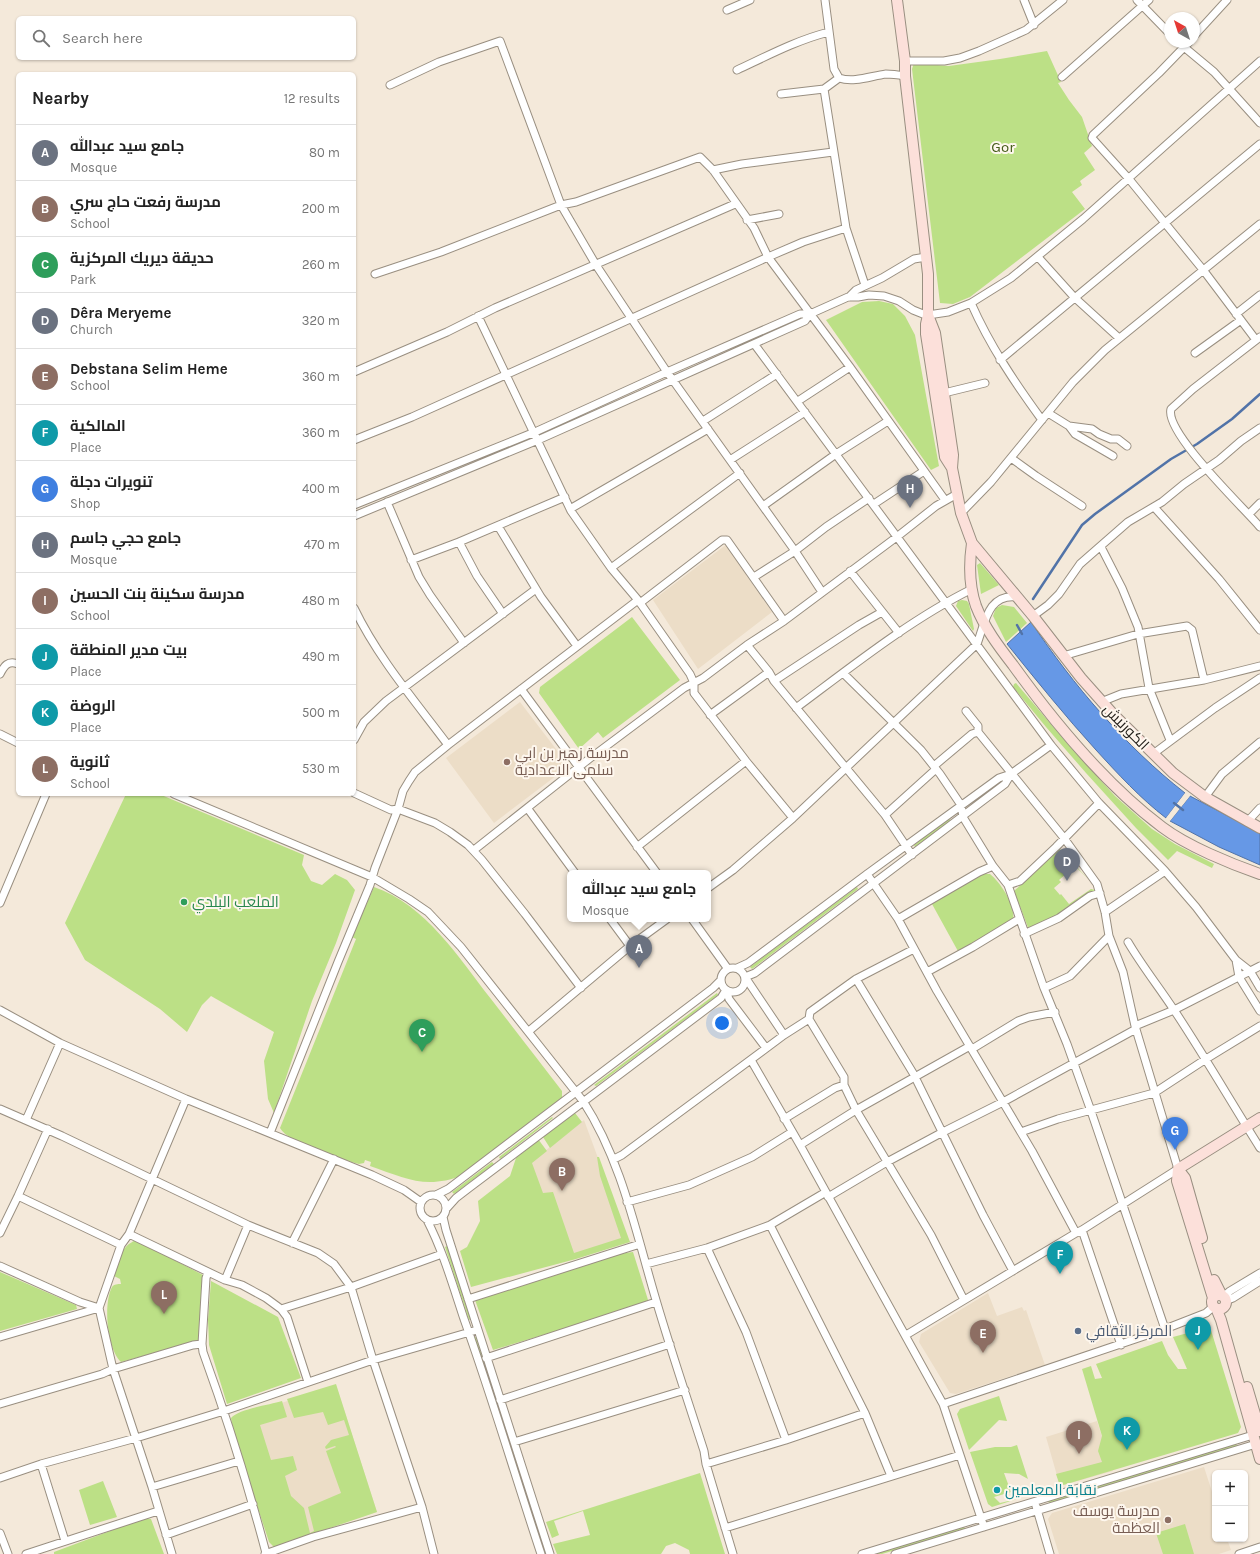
<!DOCTYPE html>
<meta charset="utf-8">
<style>
body{margin:0;font-family:Karla,Cairo,sans-serif;background:#f2f2f2;color:#222}
.controls{position:absolute;right:12px;bottom:12px;display:grid;overflow:hidden;border-radius:6px;box-shadow:0 1px 3px #0004}
.controls button{width:36px;height:36px;display:grid;place-items:center;padding:0;border:0;border-bottom:1px solid #e0e0e0;background:#fff;color:#222;font:20px sans-serif}
.compass{position:absolute;left:1164px;top:12px;width:36px;height:36px;border-radius:50%;background:#fff;box-shadow:0 1px 3px #0004;rotate:321deg}
.you{position:absolute;left:722px;top:1023px;width:14px;height:14px;margin:-10px;border:3px solid #fff;border-radius:50%;background:#1a73e8;box-shadow:0 0 0 6px #1a73e833}
.badge{display:grid;place-items:center;width:26px;height:26px;border-radius:50%;background:#111827;color:#fff;font-size:13px;font-weight:700}
.pin{position:absolute;translate:-50% -33px;filter:drop-shadow(0 1px 2px #0008)}
.pin::after{content:'';position:absolute;top:21px;width:14px;height:12px;background:inherit;clip-path:polygon(0 0,100% 0,50% 100%)}
.popup{position:absolute;left:567px;top:870px;width:144px;height:52px;box-sizing:border-box;display:grid;place-content:center;border-radius:6px;background:#fff;filter:drop-shadow(0 1px 3px #0005);font-size:13px;white-space:nowrap;color:#767676}
.popup b{font-size:15px;color:#222}
.popup::after{content:'';position:absolute;left:50%;top:100%;margin-left:-8px;border:8px solid transparent;border-top-color:#fff}
.list{margin:0;padding:0;list-style:none}
h2{display:flex;justify-content:space-between;align-items:center;height:52px;margin:0;padding:0 16px;font-size:17px}
h2 small{font-size:13px;font-weight:400;color:#767676}
.list li{display:grid;grid-template-columns:26px 1fr auto;gap:12px;align-items:center;box-sizing:border-box;height:56px;padding:0 16px;border-top:1px solid #e0e0e0}
.list b{display:block;font-size:15px;white-space:nowrap}
.list p{margin:0;font-size:13px;white-space:nowrap;color:#767676}
.list em{font-size:13px;font-style:normal;color:#767676}
.icon{flex:none;width:22px;height:22px;fill:none;stroke:currentColor;stroke-width:2;stroke-linecap:round;stroke-linejoin:round}
.map{position:relative;flex:none;width:1260px;height:1554px;overflow:hidden}
.search{position:absolute;background:#fff;box-shadow:0 1px 3px #0004;left:16px;top:16px;width:340px;height:44px;display:flex;align-items:center;gap:10px;box-sizing:border-box;padding:0 14px;border-radius:6px;color:#767676;font-size:15px}
.panel{position:absolute;background:#fff;box-shadow:0 1px 3px #0004;left:16px;top:72px;width:340px;height:724px;border-radius:6px}
.map>svg:first-child{display:block}
.built{fill:#ecddc7}
.green{fill:#bce086}
.water{fill:#6698e6;stroke:#5173a8}
.pier{fill:#f4e9da}
.lines{fill:none;stroke-linecap:round;stroke-linejoin:round}
.stream{stroke:#5173a8;stroke-width:2.5}
.minor-casing{stroke:#998f81;stroke-width:9}
.secondary-casing{stroke:#998f81;stroke-width:12}
.minor{stroke:#fff;stroke-width:7}
.secondary{stroke:#fce0da;stroke-width:10}
.education-dot{fill:#8d6e63;stroke:#fef7ee;stroke-width:1.5}
.leisure-dot{fill:#2e9e5b;stroke:#fef7ee;stroke-width:1.5}
.service-dot{fill:#5c6f8a;stroke:#fef7ee;stroke-width:1.5}
.culture-dot{fill:#0f9aa8;stroke:#fef7ee;stroke-width:1.5}
.labels{text-anchor:middle;stroke-width:4;stroke-linejoin:round;paint-order:stroke}
.park-label{font-size:15px;fill:#455c1a;stroke:#fef7ee}
.street-label{font-size:15px;fill:#211d18;stroke:#fef7ee}
.education-label{font-size:15px;fill:#785e54;stroke:#fef7ee;text-anchor:start}
.leisure-label{font-size:15px;fill:#27864d;stroke:#fef7ee;text-anchor:start}
.service-label{font-size:15px;fill:#4e5e75;stroke:#fef7ee;text-anchor:start}
.culture-label{font-size:15px;fill:#0d838f;stroke:#fef7ee;text-anchor:start}
</style>
<div class="map">
<svg width="1260" height="1554" viewBox="0 0 1260 1554">
<rect width="100%" height="100%" fill="#f4e9da"/>
<path class="built" d="M727,544L748,573L746,575L772,612L698,669L653,600Z
M520,702L569,766L494,823L446,758Z
M584,1120L629,1242L538,1268L511,1178Z
M988,1293L997,1316L1022,1307L1024,1311L1026,1310L1045,1365L956,1394L950,1393L919,1342L921,1334Z
M336,1385L377,1512L273,1546L233,1419Z
M1097,1421L1113,1471L1060,1486L1046,1437Z
M1204,1467L1215,1501V1539H1227L1231,1550L1219,1554H1059L1048,1519L1052,1513Z"/>
<path class="green" d="M1047,51L1061,82L1058,83L1069,100L1082,117L1092,146L1084,153L1095,170L1080,181L1082,185L1072,192L1085,209L970,297L953,304L940,303L912,69L914,63L949,66L1000,59Z
M879,301L893,304L905,316L915,335L939,466L931,470L826,320L862,302Z
M980,563L999,585L981,594L977,565Z
M962,600L967,601L969,604L974,629L973,631L956,606L958,601Z
M1002,605L1014,607L1027,623L1006,642L993,616L996,608Z
M632,617L680,680L603,738L598,732L579,749L539,693L540,687Z
M1016,683L1073,750L1115,796L1152,829L1175,844L1214,864L1212,868L1177,851L1168,860L1136,828L1086,773L1046,727L1013,687L1014,684Z
M126,794H159L304,855L302,865L311,881L322,885L335,874L347,880L355,890L336,943L312,1001L274,1113L268,1099L264,1061L274,1032L211,996L202,1005L187,1032L160,1009L85,960L65,923Z
M949,819L951,820L915,847L914,845Z
M1060,849L1088,879L1075,866L1059,880L1061,882L1054,888L1060,895L1061,894L1069,904L1091,889L1095,890L1060,915L1029,930L1014,891Z
M981,874H990C1001,883 1016,906 1013,920L959,953L932,904Z
M374,887C426,905 459,958 491,999C515,1030 539,1061 562,1091V1099L463,1175C426,1190 405,1178 370,1166L371,1162L365,1160L364,1163L359,1164C341,1159 288,1143 280,1128L356,939L352,937Z
M857,887L858,889L752,969L750,967Z
M717,993L718,995L596,1086L594,1085Z
M575,1113L582,1122L550,1148L543,1137Z
M552,1117L553,1118L500,1159L499,1157Z
M538,1139L547,1151L532,1163L543,1193L553,1192L574,1253L621,1238L600,1176L597,1157H599L630,1242L576,1259L471,1287L460,1251L467,1247L480,1221L478,1201L510,1176L516,1158L526,1148Z
M492,1162L494,1164L454,1194L452,1192Z
M136,1240L203,1275L201,1340L121,1362C107,1349 103,1304 112,1287C114,1284 118,1284 121,1284L120,1279L114,1276C118,1260 120,1247 136,1240Z
M447,1246L471,1319L469,1320L445,1247Z
M633,1252L649,1303L493,1350L475,1300L611,1255Z
M0,1272L76,1305L77,1309L0,1331Z
M211,1281L278,1317L301,1378L227,1404L209,1345L208,1320Z
M1210,1327L1241,1427L1238,1433L1060,1486L1056,1474L1102,1462L1098,1451L1102,1436L1082,1369L1091,1366L1095,1379L1102,1378L1096,1364L1162,1341L1168,1355L1178,1369H1187L1173,1337Z
M476,1337L526,1494H524L474,1338Z
M336,1384L377,1512L274,1547L269,1542L233,1432L231,1418C239,1409 269,1405 282,1401L287,1417L260,1425L271,1460L293,1456L297,1470L285,1476L291,1496L304,1508L310,1533L314,1531L308,1507L341,1493L326,1451L336,1447L335,1446L326,1449L325,1447L331,1440L349,1435L344,1420L328,1425L323,1412L294,1418L287,1399Z
M999,1396L1007,1421L999,1420L969,1450L957,1414L960,1409Z
M1236,1443L1237,1446L1049,1503L1048,1500Z
M1017,1445L1028,1479L1019,1474L1004,1473L1011,1492L994,1497L1000,1503L1017,1499L992,1507L988,1504L970,1452L995,1447H1011Z
M700,1473L725,1554H690L689,1550L675,1543L666,1546L661,1554H557L553,1544L590,1535L583,1511L554,1521L559,1535L552,1538L546,1522Z
M103,1481L117,1517L90,1525L79,1490Z
M142,1519H151L164,1554H54V1552Z
M1185,1524L1194,1554H1163L1156,1533Z
M964,1526L965,1529L882,1554H872Z"/>
<path class="water" d="M1031,622C1074,686 1125,746 1185,793L1166,818C1140,798 1118,774 1096,750C1065,716 1036,680 1007,644Z
M1190,796L1260,833V865L1219,847L1170,821Z"/>
<path class="pier" d="M1185,793L1187,794L1168,819L1166,818Z
M1188,794L1190,796L1170,821L1169,820Z"/>
<g class="lines">
<path class="stream" d="M1033,599L1082,525L1095,514L1171,459L1197,444L1232,419L1260,394
M1017,625L1022,634
M1174,803L1183,810"/>
<g class="minor-casing">
<path id="minor" d="M825,0L834,69L839,78
M1024,0L1034,25
M1137,0L1170,34
M727,10L750,0
M1194,36L1227,0
M1178,42L1214,72L1260,123
M1189,42L1159,73L1093,135L1092,138L1129,179L1204,271L1256,340
M905,61H944L960,58L979,51L1026,30L1063,0
M737,70C767,56 797,40 829,32
M1062,77L1149,0
M390,85L439,62L500,41L561,205L596,265L667,372L795,551L822,592
M824,89L846,228L865,285
M781,94L824,89L839,78C854,83 871,76 886,74C892,74 899,75 905,76
M713,170L742,164L833,152
M747,220L779,214
M1038,257L1074,297L1119,338
M375,274L441,252L561,205L576,202L700,157L713,170L754,228L768,257L850,367L945,500
M849,297L856,290L882,278L914,259L926,257
M971,303C990,346 1015,383 1042,420
M1236,314L1260,295
M478,316L571,511L611,568L638,600L690,674L694,683V693L746,761L793,818
M1260,337L1193,389L1171,409C1164,432 1243,507 1260,527
M755,345L1051,745L1099,803L1165,871L1196,907L1236,960L1250,971L1260,988
M1195,353L1241,320
M1000,360L1260,144
M354,372L447,332L495,308L735,204
M944,393L985,383
M798,401L850,367
M1048,413L1069,426L1092,429L1099,434L1111,439H1118L1127,446
M703,421L777,374
M1069,426L1075,434L1113,456
M354,440L412,417L768,257L803,242L846,228
M1011,458L1036,476L1082,506
M730,460L805,412
M387,502L419,577L430,595L464,643
M874,504L924,471
M354,505L535,432L667,372L800,314H810L848,297H858L869,295L884,296L899,301L913,310L923,314L928,315L948,312L971,303L1011,278L1083,219L1260,61
M763,506L836,454L888,421
M1154,507L1219,579L1260,630
M570,509L708,429
M961,513L991,482L1073,382L1105,350L1260,224
M1249,514L1260,503
M354,516L538,440L805,321L810,314
M498,526L541,597L577,646
M1101,547L1122,588L1138,627L1149,688L1170,740
M411,560L459,542
M611,568L740,473
M850,571L899,633
M754,577L795,551L826,527L869,498
M640,603L722,540H727L784,621
M354,608C378,658 415,701 448,745
M503,614L477,576L459,542L565,497
M1033,616L1048,605L1059,594L1080,564L1128,522L1162,502L1184,484L1219,460L1241,441L1260,428
M747,645L769,672L774,681L885,815L912,855
M1063,656L1138,634L1187,626L1192,630L1204,680
M843,673L921,750L940,774L961,805L963,817L993,866L1008,885L1044,988L1067,1044L1091,1111L1165,1329
M0,674C4,666 8,660 18,664
M774,681L859,625L882,612
M521,689L657,873
M1101,702L1121,694L1204,680L1260,666
M796,708C851,667 911,619 972,589
M710,715L769,672
M0,734L18,743
M354,740L364,722L386,701L536,589
M1153,754L1215,708L1260,678
M934,766L972,734L978,732
M354,793L391,810L398,809L435,823L450,832L468,845L482,860L525,914L581,988
M174,794L372,877L409,899L428,912L461,947L583,1101C622,1161 636,1233 656,1300C671,1351 688,1401 704,1451L706,1464L733,1554
M1205,797L1222,774L1260,742
M528,809L575,873
M885,815L936,769
M1247,822L1260,808
M637,847L746,761
M474,850L589,759L684,688L703,678L747,645L784,621L898,536L936,506L957,494
M867,874L898,919L937,991L1032,1151L1076,1233
M1008,885L1020,881L1056,847L1099,803
M708,888L733,870L793,818L977,644C985,623 988,593 1017,597
M0,903L46,794
M1105,912L1165,871
M610,919L630,946
M692,919L728,969
M898,919L979,872L993,866
M1024,934L1059,918L1090,896L1100,893
M1128,942C1142,966 1159,987 1174,1010C1204,1055 1231,1102 1260,1148
M1236,960L1239,977L1260,1011
M721 980a12 12 0 1 1 24 0a12 12 0 1 1-24 0Z
M737,968L748,963L867,874L999,778L1011,774L1051,745
M927,972L973,947L1019,919
M856,979L913,1073L983,1215L1013,1271
M1044,988L1070,976L1109,936
M0,1010L60,1043L186,1099L372,1175L404,1190L421,1202
M809,1019L844,1077V1085L856,1110L931,1235L964,1300
M1135,1026L1174,1010L1260,966
M529,1031L630,946L667,919
M784,1035L745,977L755,973L1005,784L1011,774
M972,1049L1018,1021L1029,1017L1055,1012
M751,1060L800,1145L943,1404L984,1527
M0,1109L62,1136L248,1225L318,1253L334,1264L351,1287L373,1360L422,1507L434,1554
M784,1119L835,1088L844,1085
M26,1120L60,1043
M1021,1132L1058,1119L1154,1093L1206,1059L1260,1026
M270,1133L338,962L370,885L375,868L398,809L403,791L409,781L415,772L448,745L638,600
M800,1145L856,1110L970,1046
M614,1159L622,1155L784,1035L809,1019L810,1012L856,979L914,949
M420 1208a13 13 0 1 1 26 0a13 13 0 1 1-26 0Z
M436,1195L448,1189L713,988L721,980
M18,1196L121,1245
M828,1197L887,1162L941,1133L1003,1102L1136,1029
M627,1202L689,1185L752,1157L792,1132
M447,1208L456,1198L469,1188L721,998L726,990L729,999L766,1048
M443,1217L446,1230L550,1554
M427,1220C443,1251 453,1286 464,1319C492,1397 515,1476 541,1554
M770,1225L865,1413L891,1476
M1082,1230L1121,1345
M0,1233L18,1196L48,1129
M129,1234L225,1280L242,1285L266,1298L281,1309L287,1317L308,1382
M292,1243L334,1159
M707,1248L746,1332L786,1440
M646,1264L707,1248L770,1225L826,1192
M0,1266L80,1302L99,1308
M208,1272L206,1278L202,1344L203,1352C227,1418 248,1485 266,1553
M225,1280L248,1225
M1223,1297L1230,1291L1260,1273
M468,1299L640,1244
M1225,1301L1233,1298L1260,1281
M281,1309L351,1287L442,1254
M906,1335L1076,1233L1082,1230L1178,1169L1135,1026L1123,972L1109,936L1105,912L1097,884L1064,838L978,732V726L966,711
M0,1337L99,1308
M486,1358L656,1302
M500,1400L670,1344
M0,1404L102,1374L113,1369L193,1345L202,1344
M943,1404L1165,1329L1206,1313L1214,1306
M514,1442L685,1390
M41,1464L65,1541
M706,1464L786,1440L865,1413
M0,1478L41,1464L136,1438L224,1411L373,1360L477,1330
M152,1487L239,1461
M1036,1506L1050,1554
M725,1528L960,1455
M0,1533L8,1554
M166,1535L253,1504
M26,1554L158,1511
M172,1554L152,1487L113,1369L99,1308L121,1245L129,1234L186,1099
M265,1554L313,1537L422,1507
M862,1554L1253,1435
M895,1554L1256,1444
M1239,1554L1260,1547"/>
</g>
<g class="secondary-casing">
<path id="secondary" d="M897,0L905,61V76L928,274V315L926,324V334L945,457L952,468L961,513L972,543L1033,616L1081,678L1113,714L1173,773L1205,797L1260,828
M928,315L935,333L953,455L952,468
M972,543C969,564 969,586 976,606C984,627 999,647 1013,665C1054,722 1106,785 1162,827C1187,846 1231,864 1260,874
M1178,1169L1185,1178L1202,1238
M1214,1280L1222,1296
M1212 1302a7 7 0 1 1 14 0a7 7 0 1 1-14 0Z
M1213,1298L1177,1181L1178,1169L1260,1118
M1216,1308L1221,1320L1260,1459
M1247,1387L1260,1431"/>
</g>
<use href="#minor" class="minor"/>
<use href="#secondary" class="secondary"/>
</g>
<g class="education-dot">
<circle cx="507" cy="762" r="4"/>
<circle cx="1168" cy="1520" r="4"/>
</g>
<circle class="leisure-dot" cx="184" cy="902" r="4"/>
<circle class="service-dot" cx="1078" cy="1331" r="4"/>
<circle class="culture-dot" cx="997" cy="1490" r="4"/>
<g class="labels">
<g class="park-label">
<text x="1003" y="152">Gor</text>
</g>
<g class="street-label">
<text transform="translate(1126 727) rotate(45)" y="5">الكورنيش</text>
</g>
<g class="education-label">
<text x="515" y="758">مدرسة زهير بن ابي<tspan x="515" dy="17">سلمى الاعدادية</tspan></text>
<text x="1160" y="1516" text-anchor="end">مدرسة يوسف<tspan x="1160" dy="17">العظمة</tspan></text>
</g>
<g class="leisure-label">
<text x="192" y="907">الملعب البلدي</text>
</g>
<g class="service-label">
<text x="1086" y="1336">المركز الثقافي</text>
</g>
<g class="culture-label">
<text x="1005" y="1495">نقابة المعلمين</text>
</g>
</g>
</svg>
<div class="controls">
<button>+</button>
<button>−</button>
</div>
<svg class="compass" viewBox="-18 -18 36 36"><path d="M0-13l5 13h-10z" fill="#e53935"/><path d="M0 13l5-13h-10z" fill="#767676"/></svg>
<div class="you"></div>
<div class="pin badge" style="left:639px;top:968px;background:#6b7280">A</div>
<div class="popup"><b>جامع سيد عبدالله</b>Mosque</div>
<div class="pin badge" style="left:562px;top:1191px;background:#8d6e63">B</div>
<div class="pin badge" style="left:422px;top:1052px;background:#2e9e5b">C</div>
<div class="pin badge" style="left:1067px;top:881px;background:#6b7280">D</div>
<div class="pin badge" style="left:983px;top:1353px;background:#8d6e63">E</div>
<div class="pin badge" style="left:1060px;top:1274px;background:#0f9aa8">F</div>
<div class="pin badge" style="left:1175px;top:1150px;background:#3f7fe0">G</div>
<div class="pin badge" style="left:910px;top:508px;background:#6b7280">H</div>
<div class="pin badge" style="left:1079px;top:1454px;background:#8d6e63">I</div>
<div class="pin badge" style="left:1198px;top:1350px;background:#0f9aa8">J</div>
<div class="pin badge" style="left:1127px;top:1450px;background:#0f9aa8">K</div>
<div class="pin badge" style="left:164px;top:1314px;background:#8d6e63">L</div>
<div class="search"><svg class="icon" aria-label="search" viewBox="0 0 24 24"><circle cx="10" cy="10" r="6"/><path d="M15 15l6 6"/></svg>Search here</div>
<section class="panel">
<h2>Nearby<small>12 results</small></h2>
<ul class="list">
<li><span class="badge" style="background:#6b7280">A</span><div><b>جامع سيد عبدالله</b><p>Mosque</p></div><em>80 m</em></li>
<li><span class="badge" style="background:#8d6e63">B</span><div><b>مدرسة رفعت حاج سري</b><p>School</p></div><em>200 m</em></li>
<li><span class="badge" style="background:#2e9e5b">C</span><div><b>حديقة ديريك المركزية</b><p>Park</p></div><em>260 m</em></li>
<li><span class="badge" style="background:#6b7280">D</span><div><b>Dêra Meryeme</b><p>Church</p></div><em>320 m</em></li>
<li><span class="badge" style="background:#8d6e63">E</span><div><b>Debstana Selim Heme</b><p>School</p></div><em>360 m</em></li>
<li><span class="badge" style="background:#0f9aa8">F</span><div><b>المالكية</b><p>Place</p></div><em>360 m</em></li>
<li><span class="badge" style="background:#3f7fe0">G</span><div><b>تنويرات دجلة</b><p>Shop</p></div><em>400 m</em></li>
<li><span class="badge" style="background:#6b7280">H</span><div><b>جامع حجي جاسم</b><p>Mosque</p></div><em>470 m</em></li>
<li><span class="badge" style="background:#8d6e63">I</span><div><b>مدرسة سكينة بنت الحسين</b><p>School</p></div><em>480 m</em></li>
<li><span class="badge" style="background:#0f9aa8">J</span><div><b>بيت مدير المنطقة</b><p>Place</p></div><em>490 m</em></li>
<li><span class="badge" style="background:#0f9aa8">K</span><div><b>الروضة</b><p>Place</p></div><em>500 m</em></li>
<li><span class="badge" style="background:#8d6e63">L</span><div><b>ثانوية</b><p>School</p></div><em>530 m</em></li>
</ul>
</section>
</div>
